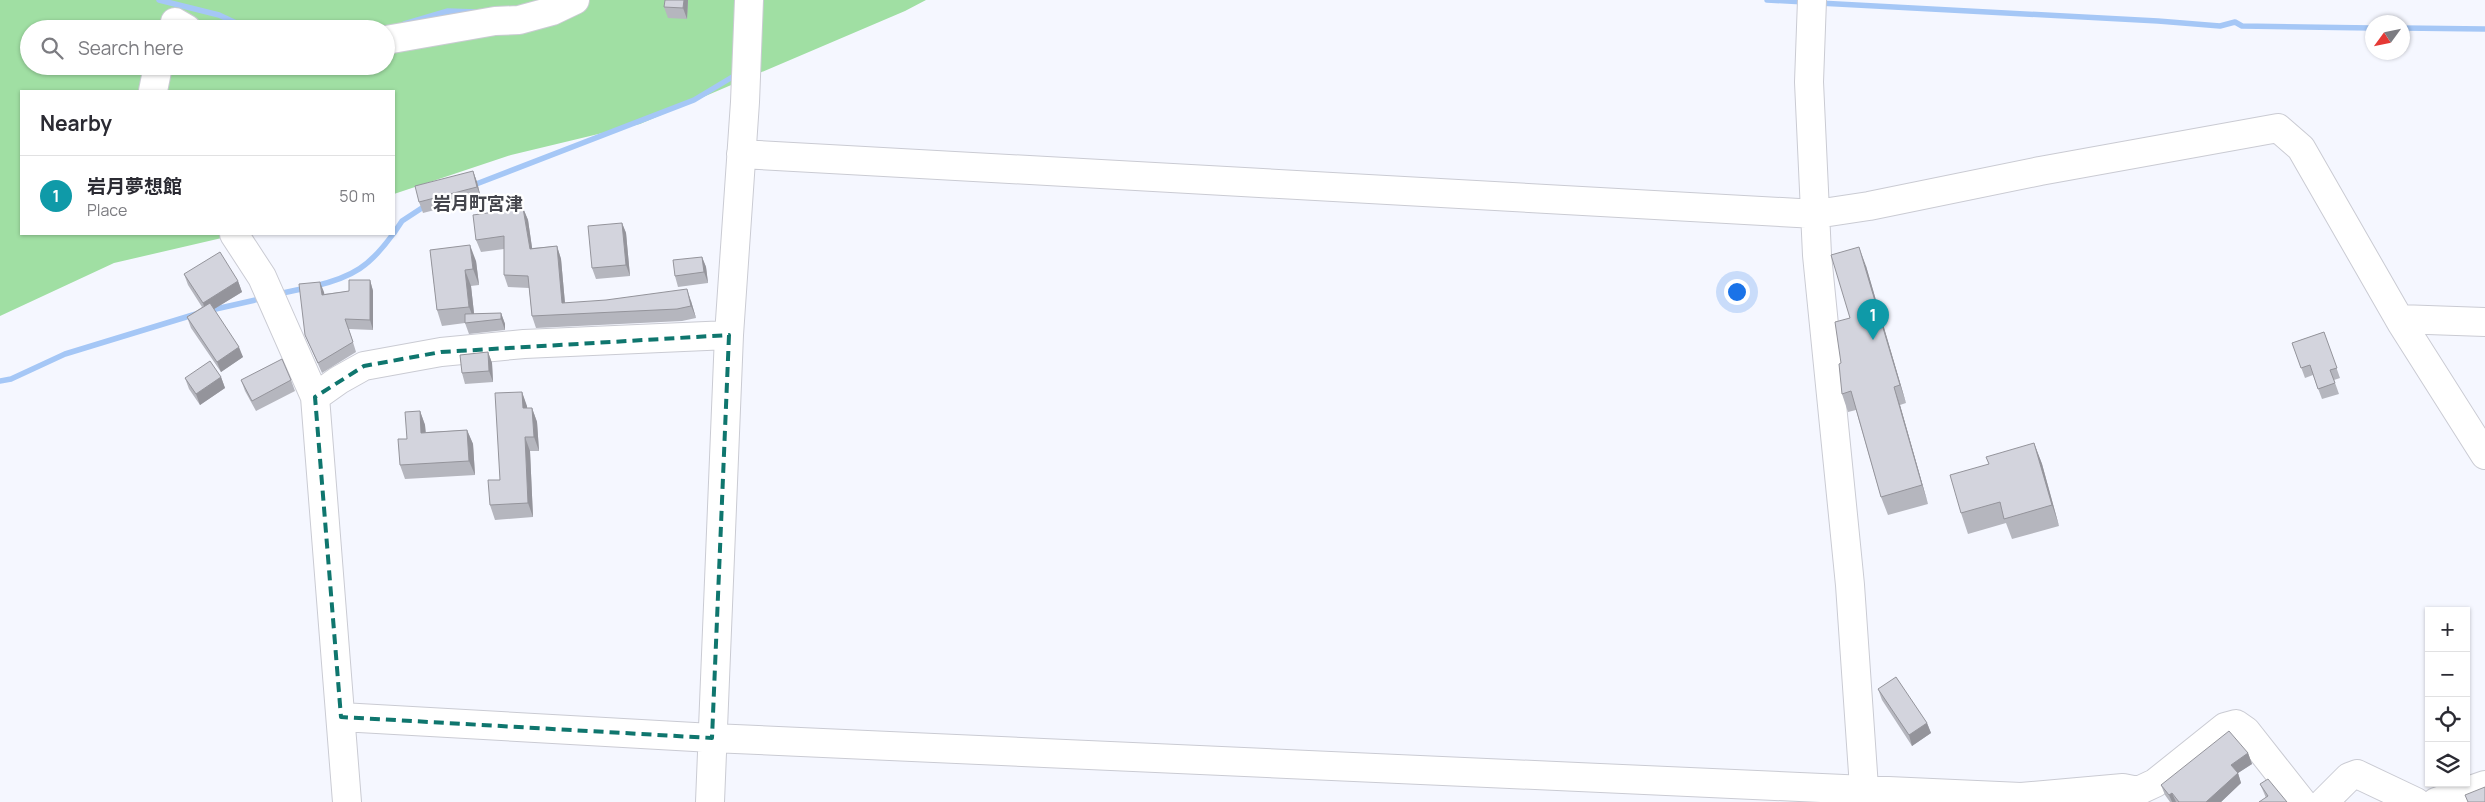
<!DOCTYPE html>
<meta charset="utf-8">
<style>
body{margin:0;font-family:Manrope,"Noto Sans JP",sans-serif;background:#f7f7f7;color:#2b2b33}
.controls{position:absolute;right:15px;bottom:15px;display:grid;overflow:hidden;border-radius:0px;box-shadow:0 1px 4px #0004}
.controls button{width:45px;height:45px;display:grid;place-items:center;padding:0;border:0;border-bottom:1px solid #e1e1e2;background:#fff;color:#2b2b33;font:25px sans-serif}
.compass{position:absolute;left:2365px;top:15px;width:45px;height:45px;border-radius:50%;background:#fff;box-shadow:0 1px 4px #0004;rotate:237deg}
.you{position:absolute;left:1736px;top:291px;width:18px;height:18px;margin:-12px;border:4px solid #fff;border-radius:50%;background:#1a73e8;box-shadow:0 0 0 8px #1a73e833}
.badge{display:grid;place-items:center;width:32px;height:32px;border-radius:50%;background:#0b8043;color:#fff;font-size:16px;font-weight:700}
.pin{position:absolute;translate:-50% -41px;filter:drop-shadow(0 1px 2px #0008)}
.pin::after{content:'';position:absolute;top:26px;width:18px;height:15px;background:inherit;clip-path:polygon(0 0,100% 0,50% 100%)}
.list{margin:0;padding:0;list-style:none}
h2{display:flex;justify-content:space-between;align-items:center;height:65px;margin:0;padding:0 20px;font-size:21px}
h2 small{font-size:16px;font-weight:400;color:#7c7c81}
.list li{display:grid;grid-template-columns:32px 1fr auto;gap:15px;align-items:center;box-sizing:border-box;height:80px;padding:0 20px;border-top:1px solid #e1e1e2}
.list b{display:block;font-size:19px;white-space:nowrap}
.list p{margin:0;font-size:16px;white-space:nowrap;color:#7c7c81}
.list em{font-size:16px;font-style:normal;color:#7c7c81}
.icon{flex:none;width:28px;height:28px;fill:none;stroke:currentColor;stroke-width:2;stroke-linecap:round;stroke-linejoin:round}
.map{position:relative;flex:none;width:2485px;height:802px;overflow:hidden}
.search{position:absolute;background:#fff;box-shadow:0 1px 4px #0004;left:20px;top:20px;width:375px;height:55px;display:flex;align-items:center;gap:12px;box-sizing:border-box;padding:0 18px;border-radius:28px;color:#7c7c81;font-size:19px}
.panel{position:absolute;background:#fff;box-shadow:0 1px 4px #0004;left:20px;top:90px;width:375px;height:145px;border-radius:0px}
.map>svg:first-child{display:block}
.green{fill:#a0dfa3;fill-rule:evenodd}
.lines{fill:none;stroke-linecap:round;stroke-linejoin:round}
.stream{stroke:#a5c7f6;stroke-width:5.5}
.minor-casing{stroke:#cacbd3;stroke-width:30}
.minor{stroke:#fff;stroke-width:28}
.wall{fill:#b5b6be}
.shaded-wall{fill:#94949b}
.building{fill:#d3d4dd;stroke:#94949b}
.marked{fill:none;stroke:#0f766e;stroke-width:4;stroke-dasharray:10 6;stroke-linejoin:round}
.labels{text-anchor:middle;stroke-width:4.5;stroke-linejoin:round;paint-order:stroke}
.quarter-label{font-size:18px;font-weight:bold;fill:#45464d;stroke:#fff}
</style>
<div class="map">
<svg width="2485" height="802" viewBox="0 0 2485 802">
<rect width="100%" height="100%" fill="#f5f7ff"/>
<path class="green" d="M0,0H926L905,11L640,124L511,155L394,194V91H21V234H239L114,263L0,316ZM29,29H386V66H29Z"/>
<g class="lines">
<path class="stream" d="M159,0L219,15L249,29
M1767,0L1805,2
M1819,3L2158,21L2220,26L2235,22L2242,26L2372,28
M404,24L448,11L476,12
M2402,28L2485,29
M471,186L694,100L734,76L735,71
M394,233L402,221L428,204
M315,286C353,277 370,266 393,234
M278,294L306,288
M207,311L264,298
M0,381L11,379L65,354L196,314"/>
<g class="minor-casing">
<path id="minor" d="M1812,0L1809,82L1817,255L1850,585L1865,802
M173,29L175,22L187,29
M386,40L495,21L519,20L552,11L575,0
M153,91L158,66
M741,154L1816,214L1869,206L2040,171L2278,128L2301,148L2402,324L2485,455
M234,234L262,277L315,397L347,802
M2399,319L2485,322
M315,397L339,380L364,366L441,352L524,344L729,335
M341,717L712,738L2021,797L2123,788L2138,791L2155,783L2225,727L2236,724L2246,731L2302,802
M710,802L729,335L745,102L749,0
M2324,802L2349,777L2357,774L2416,802
M2436,802L2485,785"/>
</g>
<use href="#minor" class="minor"/>
</g>
<path class="wall" d="M688,0L687,19L668,18L664,7Z
M473,171L477,182L481,198L423,213L419,202Z
M523,208L528,220L532,248L557,246L561,259L565,303L691,301L696,318L682,321L536,328L532,316L529,288L508,287L504,275V249L481,252L476,240Z
M622,223L626,233L630,276L596,279L592,268Z
M430,250L476,261L479,285L471,286L474,314L501,313L505,324V330L469,334L465,323L442,326L437,310Z
M702,257L706,267L708,283L678,287L675,276Z
M1866,266L1906,403L1900,405L1928,504L1888,515L1881,497L1856,410L1848,412L1842,394L1841,363L1850,318Z
M184,274L238,281L242,292L214,309L243,357L221,372L191,328L187,317L202,307L188,285Z
M370,280L373,291V330L349,329L356,352L322,373L305,335L324,292V294L349,291Z
M2324,332L2340,378L2334,380L2339,394L2322,399L2313,375L2305,378L2292,343Z
M488,352L492,363L493,382L465,384L462,373Z
M221,377L225,388L200,405L189,389L185,378Z
M241,380H291L295,391L256,411L245,391Z
M522,392L527,408H532L537,422L539,451H530L533,517L495,520L490,505L500,480Z
M420,411L425,425L426,432L467,430L473,444L475,475L405,479L400,465L407,439Z
M2034,443L2042,464L2059,526L2012,539L2006,523L1968,534L1961,513L1989,464Z
M1878,689L1927,723L1931,733L1912,746L1882,700Z
M2248,753L2252,764L2238,773L2241,783L2221,802H2170L2165,795L2161,785Z
M2260,784L2287,802L2266,798L2264,793Z"/>
<path class="shaded-wall" d="M684,0H688L687,19L683,8Z
M473,171L477,182L481,198L477,187Z
M523,208L528,220L534,261L530,249Z
M622,223L626,233L630,276L626,265Z
M470,245L476,261L479,285L473,269Z
M557,246L561,259L566,315L562,303Z
M1859,247L1866,266L1906,403L1900,385Z
M702,257L706,267L708,283L704,272Z
M465,270L471,286L475,322L469,307Z
M370,280L373,291V330L370,320Z
M238,281L242,292L206,314L203,303Z
M320,282L324,292L326,305L322,295Z
M687,289L691,301L696,318L691,306Z
M501,313L505,324V330L501,319Z
M239,347L243,357L221,372L217,362Z
M488,352L492,363L493,382L489,371Z
M221,377L225,388L200,405L196,394Z
M1894,387L1900,405L1928,504L1922,485Z
M522,392L527,406L528,422L523,408Z
M532,408L537,422L539,451L534,437Z
M420,411L425,425L426,447L421,433Z
M467,430L473,444L475,475L469,461Z
M525,437L530,451L533,517L528,503Z
M2034,443L2042,464L2059,526L2052,505Z
M1927,723L1931,733L1912,746L1909,735Z
M2248,753L2252,764L2238,773L2241,783L2221,802H2206L2231,765Z
M2172,793L2176,802H2172L2169,795Z"/>
<path class="building" d="M665,0H684L683,8L664,7Z
M473,171L477,187L419,202L415,186Z
M523,208L530,249L557,246L562,303L606,300L687,289L691,306L677,309L532,316L528,276L504,275V236L476,240L473,215Z
M622,223L626,265L592,268L588,226Z
M470,245L473,269L465,270L469,307L437,310L430,250Z
M1859,247L1900,385L1894,387L1922,485L1881,497L1851,391L1842,394L1839,364L1841,363L1835,322L1850,318L1831,255Z
M220,252L238,281L203,303L184,274Z
M702,257L704,272L675,276L673,260Z
M349,280H370V320L345,319L353,342L318,363L305,335L299,284L320,282L322,295L349,291Z
M210,303L239,347L217,362L187,317Z
M501,313V319L465,323V314Z
M2324,332L2337,368L2330,370L2335,383L2318,389L2310,365L2301,368L2292,343Z
M488,352L489,371L462,373L460,355Z
M282,359L291,380L252,401L241,380Z
M210,361L221,377L196,394L185,378Z
M522,392L523,408H532L534,437H525L528,503L490,505L488,480H500L495,393Z
M420,411L421,433L467,430L469,461L400,465L398,439H407L405,412Z
M2034,443L2052,505L2004,519L2000,502L1961,513L1950,475L1989,464L1986,457Z
M1896,677L1927,723L1909,735L1878,689Z
M2229,731L2248,753L2231,765L2238,773L2206,802H2179L2172,793L2169,795L2161,785Z
M2268,779L2287,802H2259L2268,796L2260,784Z
M2485,787V802H2468L2465,795Z"/>
<path class="marked" d="M729,335L712,738L341,717L315,397L364,366L441,352Z"/>
<g class="labels">
<g class="quarter-label">
<text x="478" y="210">岩月町宮津</text>
</g>
</g>
</svg>
<div class="controls">
<button>+</button>
<button>−</button>
<button><svg class="icon" aria-label="locate" viewBox="0 0 24 24"><circle cx="12" cy="12" r="6"/><path d="M12 2v4M12 18v4M2 12h4M18 12h4"/></svg></button>
<button><svg class="icon" aria-label="layers" viewBox="0 0 24 24"><path d="M12 4l9 5-9 5-9-5zM3 14l9 5 9-5"/></svg></button>
</div>
<svg class="compass" viewBox="-18 -18 36 36"><path d="M0-13l5 13h-10z" fill="#e53935"/><path d="M0 13l5-13h-10z" fill="#7c7c81"/></svg>
<div class="you"></div>
<div class="pin badge" style="left:1873px;top:340px;background:#0f9aa8">1</div>
<div class="search"><svg class="icon" aria-label="search" viewBox="0 0 24 24"><circle cx="10" cy="10" r="6"/><path d="M15 15l6 6"/></svg>Search here</div>
<section class="panel">
<h2>Nearby<small></small></h2>
<ul class="list">
<li><span class="badge" style="background:#0f9aa8">1</span><div><b>岩月夢想館</b><p>Place</p></div><em>50 m</em></li>
</ul>
</section>
</div>
